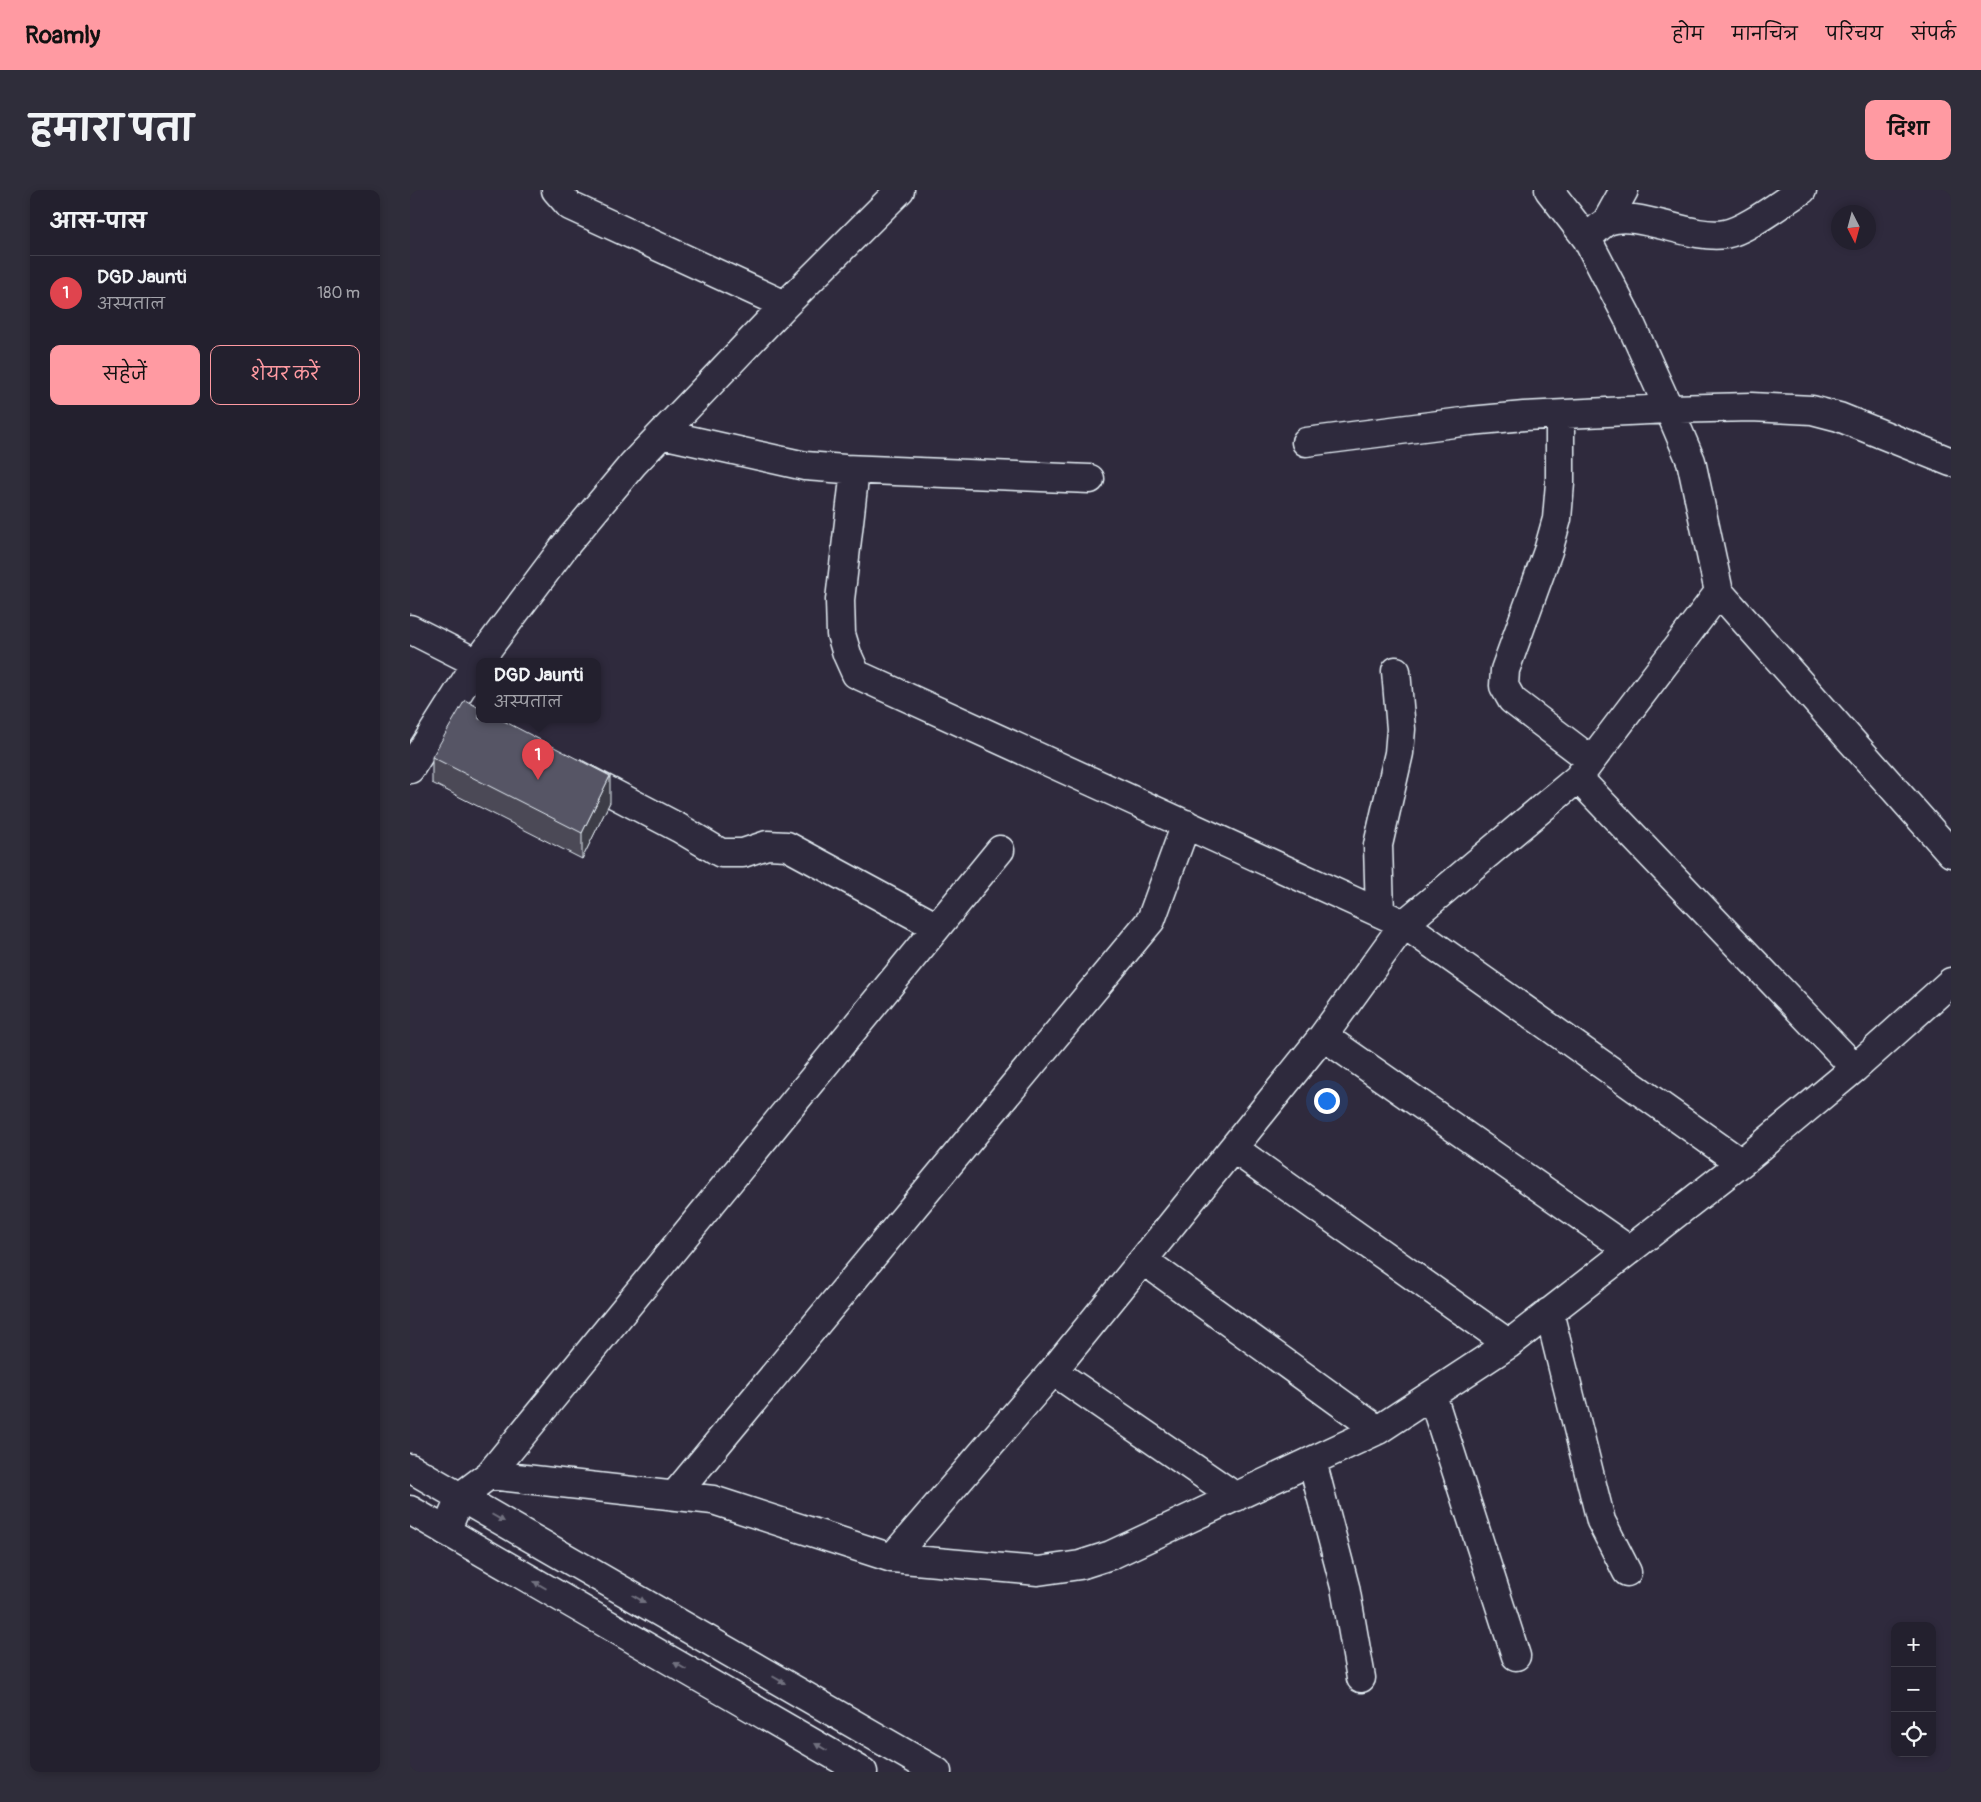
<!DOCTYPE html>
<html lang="hi">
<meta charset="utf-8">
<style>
body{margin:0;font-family:Pangolin,"Playpen Sans Deva",sans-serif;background:#2f2d3a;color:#f1f3f6}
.controls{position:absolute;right:15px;bottom:15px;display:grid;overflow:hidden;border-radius:10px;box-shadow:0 2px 8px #0003}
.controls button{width:45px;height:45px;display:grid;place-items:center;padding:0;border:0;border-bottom:1px solid #403e4a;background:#23202e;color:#f1f3f6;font:25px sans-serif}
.compass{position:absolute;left:1421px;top:15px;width:45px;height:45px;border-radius:50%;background:#23202e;box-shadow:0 2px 8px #0003;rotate:174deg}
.you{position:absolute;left:916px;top:910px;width:18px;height:18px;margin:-12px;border:4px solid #fff;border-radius:50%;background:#1a73e8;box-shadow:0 0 0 8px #1a73e833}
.badge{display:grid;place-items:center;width:32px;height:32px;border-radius:50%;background:#ff9aa2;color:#fff;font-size:16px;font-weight:700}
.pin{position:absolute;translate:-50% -41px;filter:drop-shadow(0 1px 2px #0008)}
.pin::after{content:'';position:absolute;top:26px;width:18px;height:15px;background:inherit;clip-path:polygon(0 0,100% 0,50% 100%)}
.popup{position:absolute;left:66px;top:468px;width:125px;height:65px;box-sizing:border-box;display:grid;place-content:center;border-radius:10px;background:#23202e;filter:drop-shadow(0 1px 4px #0005);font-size:16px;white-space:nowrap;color:#a3a3aa}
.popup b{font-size:19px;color:#f1f3f6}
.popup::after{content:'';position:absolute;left:50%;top:100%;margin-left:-10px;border:10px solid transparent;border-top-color:#23202e}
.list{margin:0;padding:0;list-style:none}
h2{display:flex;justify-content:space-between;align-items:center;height:65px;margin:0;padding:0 20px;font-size:21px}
h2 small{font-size:16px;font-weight:400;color:#a3a3aa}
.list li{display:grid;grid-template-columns:32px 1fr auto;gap:15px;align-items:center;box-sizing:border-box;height:75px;padding:0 20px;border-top:1px solid #403e4a}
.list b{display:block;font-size:19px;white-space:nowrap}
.list p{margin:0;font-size:16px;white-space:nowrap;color:#a3a3aa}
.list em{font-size:16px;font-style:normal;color:#a3a3aa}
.actions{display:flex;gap:10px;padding:15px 20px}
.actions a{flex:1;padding:11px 0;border:1px solid #ff9aa2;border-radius:10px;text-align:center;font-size:18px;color:#ff9aa2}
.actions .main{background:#ff9aa2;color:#111}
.icon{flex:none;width:28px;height:28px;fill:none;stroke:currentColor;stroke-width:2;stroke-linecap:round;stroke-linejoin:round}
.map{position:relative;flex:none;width:1541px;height:1582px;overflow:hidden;border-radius:10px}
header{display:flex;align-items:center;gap:30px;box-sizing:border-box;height:70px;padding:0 25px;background:#ff9aa2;color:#111}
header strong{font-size:24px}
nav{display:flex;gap:28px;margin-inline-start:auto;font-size:18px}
.intro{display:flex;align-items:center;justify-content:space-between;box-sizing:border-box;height:120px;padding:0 30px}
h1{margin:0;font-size:35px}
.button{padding:12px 22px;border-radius:10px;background:#ff9aa2;color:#111;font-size:18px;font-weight:700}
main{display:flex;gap:30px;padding:0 30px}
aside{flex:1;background:#23202e;border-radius:10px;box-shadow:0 2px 8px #0003}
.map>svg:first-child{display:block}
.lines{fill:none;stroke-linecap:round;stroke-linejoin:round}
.minor-casing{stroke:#e8f1f8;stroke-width:31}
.major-casing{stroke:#e8f1f8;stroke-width:31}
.minor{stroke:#2f2a3d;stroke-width:28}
.major{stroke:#2f2a3d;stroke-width:28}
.wall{fill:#4b4957;stroke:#e8f1f8}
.shaded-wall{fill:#3d3c47;stroke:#e8f1f8}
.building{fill:#575565;stroke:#e8f1f8}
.oneway{fill:#70707e}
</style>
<header>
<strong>Roamly</strong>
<nav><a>होम</a><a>मानचित्र</a><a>परिचय</a><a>संपर्क</a></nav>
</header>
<div class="intro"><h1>हमारा पता</h1><a class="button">दिशा</a></div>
<main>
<aside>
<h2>आस-पास<small></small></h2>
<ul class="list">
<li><span class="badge" style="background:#e0444e">1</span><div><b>DGD Jaunti</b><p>अस्पताल</p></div><em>180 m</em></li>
</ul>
<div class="actions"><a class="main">सहेजें</a><a>शेयर करें</a></div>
</aside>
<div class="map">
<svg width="1541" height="1582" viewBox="0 0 1541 1582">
<rect width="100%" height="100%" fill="#2f2a3d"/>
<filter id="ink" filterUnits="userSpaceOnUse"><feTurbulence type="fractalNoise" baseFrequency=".02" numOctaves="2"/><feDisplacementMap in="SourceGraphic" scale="10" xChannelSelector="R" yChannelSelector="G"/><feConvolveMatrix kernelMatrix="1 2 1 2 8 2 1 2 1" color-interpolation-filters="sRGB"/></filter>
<g filter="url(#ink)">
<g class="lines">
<g class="minor-casing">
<path id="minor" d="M146,0L160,16L375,115
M1139,0L1177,49L1218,128L1259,219L1281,271L1309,402L1541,663
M1197,31L1214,0
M1177,49C1183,43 1190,35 1198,31C1226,19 1281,50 1315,44C1337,40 1372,12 1392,0
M1150,225V293L1147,329L1138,361L1095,480L1094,496L1102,510L1181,570
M252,244L395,276L435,279L680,289
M896,252L1060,231L1114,226L1259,219L1341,217L1402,220L1429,227L1541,272
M445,280L430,410L431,444L437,464L446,484L994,734L1331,973
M0,439L67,473
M0,579L67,473L154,357L223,274L375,115L490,0
M166,584L269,638L311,663H333L357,655L377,656L527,737
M1168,588L1445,878
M970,723L968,655L989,563L991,539L986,481
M913,846L1219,1060
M823,958L1099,1154
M733,1070L968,1240
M1139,1122L1191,1331L1217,1382
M643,1181L826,1307
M1022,1205L1106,1466
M902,1271L935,1397L951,1488
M79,1285L303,1310L482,1368L628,1381L670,1375L701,1365L968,1240L1099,1154L1331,973L1445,878L1541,792
M264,1306L741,730L776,634
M36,1341L51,1306L79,1285L590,660
M482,1368L643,1181L733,1070L913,846L994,734L1168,588L1309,402"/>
</g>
<g class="major-casing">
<path id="major" d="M0,1278L527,1582
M0,1320L453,1582"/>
</g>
<use href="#minor" class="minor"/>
<use href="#major" class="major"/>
</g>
<path class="wall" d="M22,567L200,612L172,669L22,593Z"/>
<path class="shaded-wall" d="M200,586V612L172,669V643Z"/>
<path class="building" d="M55,510L69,518V529H90L200,586L172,643L22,567Z"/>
<defs><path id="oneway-solid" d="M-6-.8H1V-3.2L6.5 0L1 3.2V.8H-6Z" transform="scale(1.25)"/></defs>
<g class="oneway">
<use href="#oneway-solid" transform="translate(88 1328) rotate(30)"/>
<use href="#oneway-solid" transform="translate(130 1395) rotate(-150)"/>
<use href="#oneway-solid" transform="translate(229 1409) rotate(30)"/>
<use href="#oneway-solid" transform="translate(270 1476) rotate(-150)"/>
<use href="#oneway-solid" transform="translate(369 1490) rotate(30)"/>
<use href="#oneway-solid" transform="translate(411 1557) rotate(-150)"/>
</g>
</g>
</svg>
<div class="controls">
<button>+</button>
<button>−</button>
<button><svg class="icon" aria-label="locate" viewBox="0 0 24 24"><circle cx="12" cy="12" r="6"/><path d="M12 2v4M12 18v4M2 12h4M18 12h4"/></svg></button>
</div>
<svg class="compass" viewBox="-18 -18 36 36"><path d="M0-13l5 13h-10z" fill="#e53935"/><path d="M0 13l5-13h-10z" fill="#a3a3aa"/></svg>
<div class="you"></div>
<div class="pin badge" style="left:128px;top:590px;background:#e0444e">1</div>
<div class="popup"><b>DGD Jaunti</b>अस्पताल</div>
</div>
</main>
